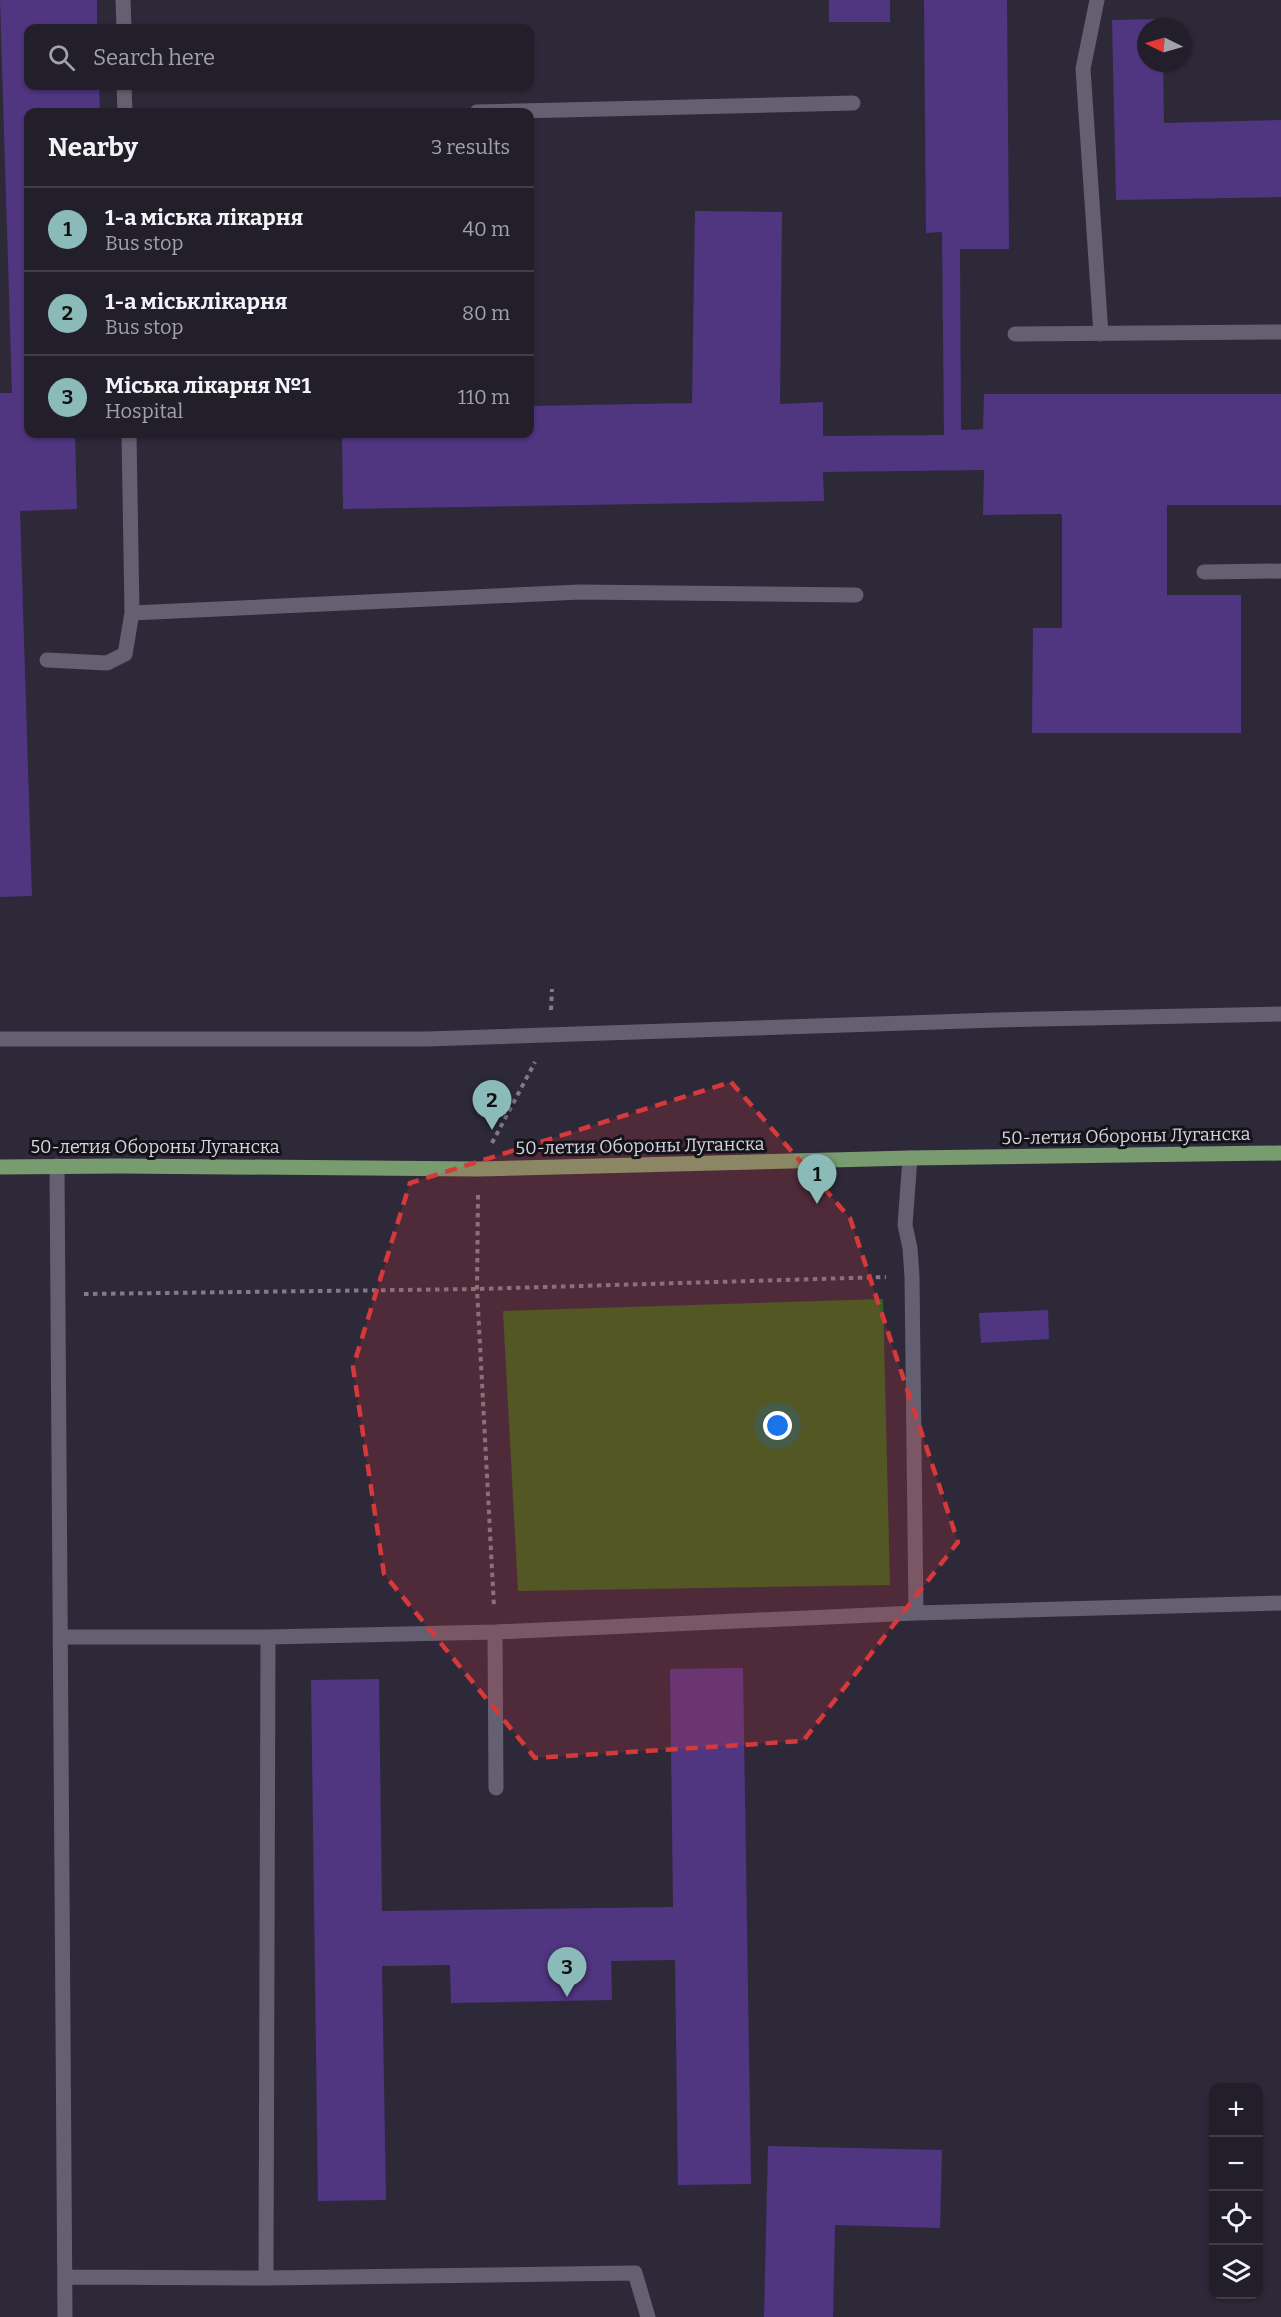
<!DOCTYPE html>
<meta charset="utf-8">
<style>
body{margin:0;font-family:Bitter,serif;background:#2e2c37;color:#f1f3f6}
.controls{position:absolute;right:18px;bottom:18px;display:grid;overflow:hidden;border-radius:12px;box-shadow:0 2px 4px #0004}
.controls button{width:54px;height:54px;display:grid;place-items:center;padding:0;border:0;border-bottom:2px solid #3f3d47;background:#221f2b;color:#f1f3f6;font:30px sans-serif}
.compass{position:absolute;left:1137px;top:18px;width:54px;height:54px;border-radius:50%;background:#221f2b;box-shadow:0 2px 4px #0004;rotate:275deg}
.you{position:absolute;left:778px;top:1426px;width:21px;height:21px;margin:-15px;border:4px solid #fff;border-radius:50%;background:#1a73e8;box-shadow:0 0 0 9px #1a73e833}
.badge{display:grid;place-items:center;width:39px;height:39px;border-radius:50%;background:#8bbbb9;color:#111;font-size:20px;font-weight:700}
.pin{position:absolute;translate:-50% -50px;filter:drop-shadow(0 2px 3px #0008)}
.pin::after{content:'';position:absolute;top:32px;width:21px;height:18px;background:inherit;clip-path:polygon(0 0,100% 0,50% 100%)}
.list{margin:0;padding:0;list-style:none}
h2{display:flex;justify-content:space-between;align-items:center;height:78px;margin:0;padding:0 24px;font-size:26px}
h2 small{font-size:20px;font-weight:400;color:#a2a2a9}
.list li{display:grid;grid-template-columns:39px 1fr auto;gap:18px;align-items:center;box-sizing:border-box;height:84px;padding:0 24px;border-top:2px solid #3f3d47}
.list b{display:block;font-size:22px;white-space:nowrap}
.list p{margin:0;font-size:20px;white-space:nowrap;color:#a2a2a9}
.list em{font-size:20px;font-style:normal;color:#a2a2a9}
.icon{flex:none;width:33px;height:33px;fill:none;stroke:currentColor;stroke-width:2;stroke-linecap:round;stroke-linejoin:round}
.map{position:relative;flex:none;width:1281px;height:2317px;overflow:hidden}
.search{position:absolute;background:#221f2b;box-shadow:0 2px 4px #0004;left:24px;top:24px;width:510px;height:66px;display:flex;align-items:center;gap:15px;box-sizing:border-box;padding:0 21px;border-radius:12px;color:#a2a2a9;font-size:22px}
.panel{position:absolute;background:#221f2b;box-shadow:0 2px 4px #0004;left:24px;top:108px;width:510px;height:330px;border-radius:12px}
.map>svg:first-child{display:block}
.green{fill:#315f1d}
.building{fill:#503580}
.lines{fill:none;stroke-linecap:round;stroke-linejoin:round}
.path{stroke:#7f7b89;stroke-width:4;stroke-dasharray:4.5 4.5;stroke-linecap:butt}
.minor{stroke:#645f71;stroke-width:15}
.major{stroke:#789c6f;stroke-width:15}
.marked{fill:#d6393a;fill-opacity:0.2;stroke:#d6393a;stroke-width:4.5;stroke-dasharray:12 8;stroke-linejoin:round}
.labels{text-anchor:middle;stroke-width:6;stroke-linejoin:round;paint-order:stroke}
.street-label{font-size:18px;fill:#d5d3dd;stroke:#15131a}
</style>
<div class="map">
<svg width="1281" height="2317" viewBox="0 0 1281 2317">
<rect width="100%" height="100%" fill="#2e2939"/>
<path class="green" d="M883,1299L890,1585L518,1591L503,1311Z"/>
<path class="building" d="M0,0H97V28H28V86H99L100,112H28V434H75L77,509L20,511L32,896L0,897V393H12Z
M829,0H890V22H829Z
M924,0H1007L1009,249H960L961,430L983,429L984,394H1281V505H1167V595H1241V733H1032L1033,628H1062V514L983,515L984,470L823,472L824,501L343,509L342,434H530V406L692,403L695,211L782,212L780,404L823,402V436L944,435L942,232L926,233Z
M1162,19V27H1146V63H1163L1164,123L1281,120V197L1116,200L1112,20Z
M1048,1310L1049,1339L981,1343L979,1313Z
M743,1668L751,2184L678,2185L675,1960L611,1961L612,2000L451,2003L450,1965L382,1966L386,2200L318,2201L311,1680L379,1679L382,1911L673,1907L670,1669Z
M768,2146L942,2150L940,2228L835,2225L833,2317H764Z"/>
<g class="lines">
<path class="path" d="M551,1010L552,989
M492,1143L535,1062
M478,1195L477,1289L494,1607
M84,1294L477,1289L886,1277"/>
<path class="minor" d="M123,0L124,28
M1097,0L1083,69L1101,334
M124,86L125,112
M477,112L853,103
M1015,334L1281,332
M129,434L132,613L580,592L856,595
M1204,572L1281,571
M47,660L107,663L125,654L132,613
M0,1039H427L997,1020L1281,1014
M910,1158L905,1225L910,1248L912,1277L916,1613
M57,1166L65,2317
M495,1632L496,1788
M60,1637H268L495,1632L916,1613L1281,1603
M65,2277L266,2278L635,2273L648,2317
M266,2278L268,1637"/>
<path class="major" d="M0,1167L120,1166L478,1169L910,1158L1281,1153"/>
</g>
<path class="marked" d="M731,1082L850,1218L958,1542L803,1741L535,1758L384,1574L353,1367L410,1183Z"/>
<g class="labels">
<g class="street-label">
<text transform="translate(1126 1136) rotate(-1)" y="6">50-летия Обороны Луганска</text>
<text transform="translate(640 1146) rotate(-1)" y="6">50-летия Обороны Луганска</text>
<text x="155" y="1153">50-летия Обороны Луганска</text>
</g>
</g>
</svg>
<div class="controls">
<button>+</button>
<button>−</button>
<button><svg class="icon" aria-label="locate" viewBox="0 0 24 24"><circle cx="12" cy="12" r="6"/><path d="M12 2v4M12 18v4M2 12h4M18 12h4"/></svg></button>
<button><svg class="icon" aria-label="layers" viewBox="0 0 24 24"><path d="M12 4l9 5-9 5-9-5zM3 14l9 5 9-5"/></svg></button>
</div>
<svg class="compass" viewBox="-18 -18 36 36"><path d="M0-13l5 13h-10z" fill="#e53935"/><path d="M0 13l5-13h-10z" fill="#a2a2a9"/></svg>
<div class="you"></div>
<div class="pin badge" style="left:817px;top:1204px">1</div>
<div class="pin badge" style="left:492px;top:1130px">2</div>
<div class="pin badge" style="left:567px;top:1997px">3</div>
<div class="search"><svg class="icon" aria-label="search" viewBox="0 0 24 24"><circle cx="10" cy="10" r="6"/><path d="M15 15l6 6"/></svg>Search here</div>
<section class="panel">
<h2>Nearby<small>3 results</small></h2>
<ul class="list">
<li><span class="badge">1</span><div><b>1-а міська лікарня</b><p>Bus stop</p></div><em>40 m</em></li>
<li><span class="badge">2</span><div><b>1-а міськлікарня</b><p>Bus stop</p></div><em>80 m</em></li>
<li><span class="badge">3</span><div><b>Міська лікарня №1</b><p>Hospital</p></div><em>110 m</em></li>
</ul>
</section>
</div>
